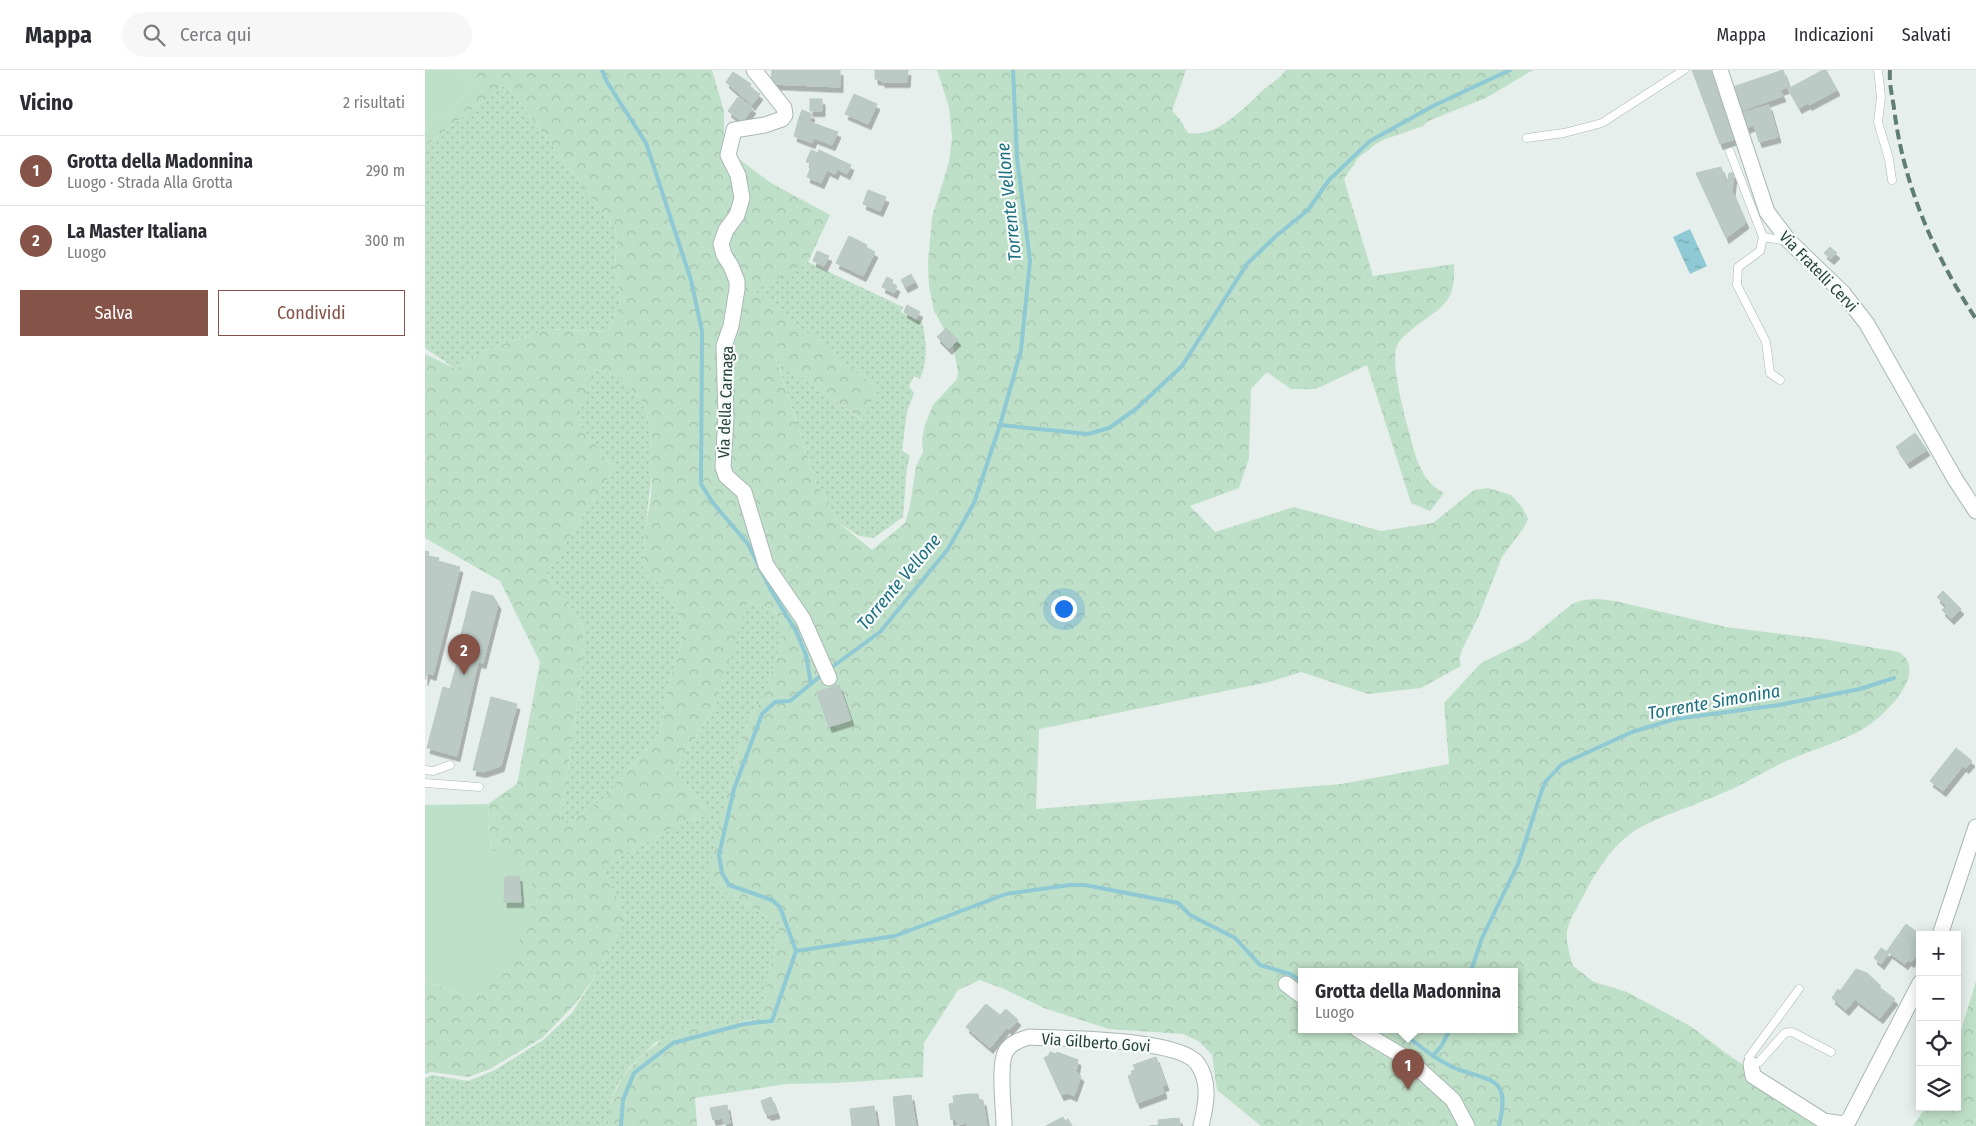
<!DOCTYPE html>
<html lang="it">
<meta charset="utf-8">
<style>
body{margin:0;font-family:"Fira Sans Condensed",sans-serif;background:#f7f7f7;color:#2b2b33}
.controls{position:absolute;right:15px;bottom:15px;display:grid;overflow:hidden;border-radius:0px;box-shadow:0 2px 12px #0003}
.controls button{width:45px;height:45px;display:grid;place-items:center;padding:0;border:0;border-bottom:1px solid #e1e1e2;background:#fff;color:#2b2b33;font:25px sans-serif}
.you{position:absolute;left:638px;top:538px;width:18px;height:18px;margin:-12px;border:4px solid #fff;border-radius:50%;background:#1a73e8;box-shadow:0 0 0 8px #1a73e833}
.badge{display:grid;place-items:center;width:32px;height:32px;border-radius:50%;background:#855347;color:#fff;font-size:16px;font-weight:700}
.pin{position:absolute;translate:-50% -41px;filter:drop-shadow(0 1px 2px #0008)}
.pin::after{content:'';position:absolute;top:26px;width:18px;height:15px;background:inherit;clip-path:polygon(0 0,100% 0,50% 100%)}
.popup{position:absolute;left:873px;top:898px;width:220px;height:65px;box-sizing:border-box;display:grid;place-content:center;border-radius:0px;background:#fff;filter:drop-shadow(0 1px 4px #0005);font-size:16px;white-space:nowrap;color:#7c7c81}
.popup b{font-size:19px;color:#2b2b33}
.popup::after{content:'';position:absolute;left:50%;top:100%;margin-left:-10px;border:10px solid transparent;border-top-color:#fff}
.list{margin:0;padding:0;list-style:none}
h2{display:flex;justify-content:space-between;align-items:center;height:65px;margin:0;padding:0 20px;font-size:21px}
h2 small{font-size:16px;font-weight:400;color:#7c7c81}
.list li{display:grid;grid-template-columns:32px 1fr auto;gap:15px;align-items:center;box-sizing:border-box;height:70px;padding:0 20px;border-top:1px solid #e1e1e2}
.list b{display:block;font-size:19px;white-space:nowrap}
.list p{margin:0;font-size:16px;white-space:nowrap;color:#7c7c81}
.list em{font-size:16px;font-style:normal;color:#7c7c81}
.actions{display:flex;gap:10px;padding:15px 20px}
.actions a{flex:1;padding:11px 0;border:1px solid #855347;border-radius:0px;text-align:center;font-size:18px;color:#855347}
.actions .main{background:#855347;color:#fff}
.icon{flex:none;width:28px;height:28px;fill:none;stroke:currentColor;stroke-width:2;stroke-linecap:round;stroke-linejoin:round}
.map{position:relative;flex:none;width:1551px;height:1056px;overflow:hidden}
header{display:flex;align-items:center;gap:30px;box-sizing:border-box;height:70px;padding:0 25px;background:#fff;border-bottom:1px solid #e1e1e2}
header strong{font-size:24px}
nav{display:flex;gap:28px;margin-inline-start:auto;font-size:18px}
.search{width:350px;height:45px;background:#f7f7f7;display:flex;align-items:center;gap:12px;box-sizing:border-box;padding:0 18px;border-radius:28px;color:#7c7c81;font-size:19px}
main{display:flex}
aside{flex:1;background:#fff}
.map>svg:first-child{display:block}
.grass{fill:url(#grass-dots)}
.forest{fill:url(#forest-crowns);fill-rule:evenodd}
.garden{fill:#bfe0c8}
.water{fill:url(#water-ripples)}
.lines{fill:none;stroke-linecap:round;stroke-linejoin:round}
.stream{stroke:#8ec9d4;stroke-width:4}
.building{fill:#bbcac4;stroke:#b8c9c2;filter:url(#shadow)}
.service-casing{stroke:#a8b8b2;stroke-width:9}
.minor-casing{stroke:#a8b8b2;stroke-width:17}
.service{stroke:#fff;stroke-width:8}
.minor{stroke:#fff;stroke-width:15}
.rail{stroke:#5f7d75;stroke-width:4;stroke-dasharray:10 5;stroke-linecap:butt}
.labels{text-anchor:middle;stroke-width:4.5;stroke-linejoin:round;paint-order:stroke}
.street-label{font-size:16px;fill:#24423a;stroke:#f7fbf9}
.water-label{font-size:18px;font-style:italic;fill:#1c6f80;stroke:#f7fbf9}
</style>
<header>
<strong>Mappa</strong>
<div class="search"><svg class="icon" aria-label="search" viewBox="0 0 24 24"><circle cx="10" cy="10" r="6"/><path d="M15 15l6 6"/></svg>Cerca qui</div>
<nav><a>Mappa</a><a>Indicazioni</a><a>Salvati</a></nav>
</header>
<main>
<aside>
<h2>Vicino<small>2 risultati</small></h2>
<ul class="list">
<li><span class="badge">1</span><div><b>Grotta della Madonnina</b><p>Luogo · Strada Alla Grotta</p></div><em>290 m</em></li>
<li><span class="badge">2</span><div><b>La Master Italiana</b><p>Luogo</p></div><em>300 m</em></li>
</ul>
<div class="actions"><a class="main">Salva</a><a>Condividi</a></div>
</aside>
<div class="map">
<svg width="1551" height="1056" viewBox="0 0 1551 1056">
<defs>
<pattern id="grass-dots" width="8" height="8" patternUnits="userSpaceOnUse" patternTransform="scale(1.25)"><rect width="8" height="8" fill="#bfe0c8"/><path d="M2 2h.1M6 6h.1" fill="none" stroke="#a4c1ad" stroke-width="1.8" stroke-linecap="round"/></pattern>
<pattern id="forest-crowns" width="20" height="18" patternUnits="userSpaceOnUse" patternTransform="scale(1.25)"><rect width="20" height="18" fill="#bfe0c8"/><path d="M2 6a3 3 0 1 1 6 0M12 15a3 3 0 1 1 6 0" fill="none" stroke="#a4c1ad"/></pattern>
<pattern id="water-ripples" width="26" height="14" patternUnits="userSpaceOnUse" patternTransform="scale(1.25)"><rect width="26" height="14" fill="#8ec9d4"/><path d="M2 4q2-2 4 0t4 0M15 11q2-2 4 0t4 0" fill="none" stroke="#74a5ad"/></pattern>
<filter id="shadow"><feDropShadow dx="3" dy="5.5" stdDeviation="0" flood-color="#0004"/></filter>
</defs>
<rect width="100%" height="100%" fill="#e6efeb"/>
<path class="grass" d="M81,14L190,159L192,169L190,197L196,234L182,262L124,259L58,281L31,299L0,278V76Z
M383,192L478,237L476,242L497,252C502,272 503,290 495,309L489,306L484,316L489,323L482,342L477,380L485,386L482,397L478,447L449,468L434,466L414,453L392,415L351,288L436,350L453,319L329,221Z
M168,299L196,306L220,336L225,359L227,402L220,461L218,497L240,519L254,545L259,565L243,616L235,664L178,729L141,754L135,753L156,611L159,557L121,503L189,399L152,351Z
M321,532L350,541L358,559L357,571L337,630L322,654L309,695L296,753L308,828L355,853L335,948L271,961L231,972L205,997L192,1016L186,1031L183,1056H0V1008L7,1005L43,1011L70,1000L118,970L147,943L169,908L201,849L177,796L260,751L285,745L250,699L289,639Z"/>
<path class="forest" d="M33,0H287L299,41V78L346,113L405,145L383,192L330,221L453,319L437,350L351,289L392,415L414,453L447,480L480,453L485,436L491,396L498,382L497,369L500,355L508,335L532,309L533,303L528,275L509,241L504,216L503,193L507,147L524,92L527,68L524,37L512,0H761L747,41L754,48L763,63C791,68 816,41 835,23C843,15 855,9 861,0H1108L1061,28L1003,51L998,56L955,71L933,88L919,109L948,206L1029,194C1031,238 1014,236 985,261C979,266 973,271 971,279C966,302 984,362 991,387C997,403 1003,415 1019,423L1005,441L986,433L942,295L891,319H866L842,302L826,319L824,388L814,418L765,436L790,462L869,437L956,461L1008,453L1049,420L1063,418L1086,425L1097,437L1103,449L1100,456L1077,487L1055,543L1037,580L1034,589L1036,596L996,618L943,624L876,602L844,612L614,659L611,739L916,714L1024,694L1019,633L1056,593L1103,570L1147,534L1158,530L1173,529L1190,531L1301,557L1398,569L1474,582C1504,602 1462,643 1443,656C1417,672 1386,680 1359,692C1338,702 1319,714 1298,723C1271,735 1240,744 1214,758C1184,776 1168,807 1152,838C1148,845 1143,853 1142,862C1141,873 1145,885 1148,896L1169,912L1202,922L1267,957L1298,981L1406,1056H836L792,1020L787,985L775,972L758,964L684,959L619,938L579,919L555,910L533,920L499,973L498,1007L411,1013L362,1014L270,1028L272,1056H183C183,1021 203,996 229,976C238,969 248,960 259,958C285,952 309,957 335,948L355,853L308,828L283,805L309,695L322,654L337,630L357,571L358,559L350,541L322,532L289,639L250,699L285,745L260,751L177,796L201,849L169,908L151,933L117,968L65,999L43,1007L6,1002L0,1004V912L38,924L66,780L63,734L92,714L115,592L75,511L0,468V284L31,299L58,281L124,259L182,262L196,234L190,197L192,169L190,159L81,14L0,76V60L50,17ZM169,299L196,306L220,336L225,359L227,402L226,426L220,461L218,497L225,508L230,509L240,519L254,545L259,565L243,616L235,664L178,729L141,754L135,753L156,611L159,557L121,503L189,399L152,351ZM877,901H1089V959H877Z
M1551,911V1056H1488L1501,1037H1532V974Z"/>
<path class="garden" d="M0,0H33L50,17L0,60Z
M63,734L66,780L84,783L108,805L106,840L93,876L75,911L38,924L0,912V735Z"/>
<path class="water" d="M1265,159L1282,196L1265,204L1248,167Z"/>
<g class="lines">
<path class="stream" d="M177,0L182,12L221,73L266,210L277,261L276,414L288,433L323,474L346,520L371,561L381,585L386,614
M575,355L663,364L684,358L711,339L757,296L822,194L851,166L883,140L904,110L945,71L1008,36L1085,0
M403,600L455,562L523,479L549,433L575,355L596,280L605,191L592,88L588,0
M371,881L470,866L581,824L645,815H660L753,833L765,845L810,868L835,895L865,904L877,911
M1046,901L1057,868L1093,794L1117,720L1121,711L1137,694L1207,662L1250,649L1354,635L1435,619L1469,608
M972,959L1008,986L1017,975L1025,959
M1008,986C1015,990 1024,996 1032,999C1071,1012 1085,1009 1074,1056
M196,1056L198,1030L209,1003L248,973L319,954L347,951L371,881L355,837L347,830L304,815L297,803L294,785L309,719L337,644L350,632L365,631L398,604"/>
</g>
<path class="building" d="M347,0H415V17L346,14Z
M450,0H483L482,12H457V10L450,9Z
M1267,0H1291L1316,67L1295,74Z
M1358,0L1364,17L1355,20L1358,26L1316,41L1308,17Z
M1398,0H1401L1412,20L1384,35L1383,33L1374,38L1363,19Z
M308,2L326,14L324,17L335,24L327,35L301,12Z
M429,24L452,34L443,54L420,44Z
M313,27L328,38L317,52L303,41Z
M385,29H397V41H385Z
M1344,35L1353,67L1334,72L1329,55L1318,59L1314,44Z
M377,40L387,44L384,52L374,48Z
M374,48L413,62L407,75L389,68L387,73L369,66Z
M386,80L393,83L394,80L426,95L422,104L412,99L410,104L402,100L396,113L382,107L387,94L381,92Z
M1296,97L1302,115L1304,103H1309L1307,121L1321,153L1301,168L1271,103Z
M443,120L461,127L455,141L438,134Z
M424,166L442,175L441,177L450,182L438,206L411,193Z
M1405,177L1412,183L1406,189L1399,183Z
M392,181L404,186L399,196L388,191Z
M486,204L490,212L480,217L476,210Z
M462,207L468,210L466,214L472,216L469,223L457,217Z
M482,235L495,242L491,249L479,242Z
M521,258L533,270L524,279L512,267Z
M1490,363L1502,380L1482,393L1471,377Z
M0,481L4,482L3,486L14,488L13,491L35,497L8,605L2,603L0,610Z
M47,521L68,526L73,534L58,593L53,592L32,686L2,678L18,617L25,619L33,589L30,588Z
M1518,521L1536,539L1526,549L1517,540L1521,536L1512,527Z
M414,615L426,650L404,657L392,622Z
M66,627L92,634L76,696L58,702L48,700Z
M1531,678L1547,691L1541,698L1538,696L1518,721L1505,711Z
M94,806L96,832H79L80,807Z
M1481,854L1496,865L1493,868L1495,881L1486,892L1483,890L1480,894L1462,881Z
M1456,878L1464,883L1456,894L1449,888Z
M1431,899L1442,903L1456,916L1454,917L1446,911L1421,940L1407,928L1413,919L1415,921Z
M1446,911L1470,929L1455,948L1431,930Z
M561,934L575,945L581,939L593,950L584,960L582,957L565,978L541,957Z
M625,982L631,984L632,982L653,990L651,1002L656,1006L649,1026L642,1023L636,1025L619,988L624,985Z
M731,987L741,1015L737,1016L739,1023L712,1033L703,1006L707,1004L706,1001L710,1000L708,995Z
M544,1024H553L554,1031L558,1030L562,1056H542L541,1053L533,1055L530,1049L526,1050L524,1034L529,1033L528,1026Z
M486,1025L491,1056H471L468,1027Z
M346,1027L352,1043L343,1045V1043H340L336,1031Z
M302,1035L305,1053L299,1054L298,1048L288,1050L285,1038Z
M449,1036L452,1056H427L425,1039Z
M638,1047L640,1051L643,1049L647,1056H621Z
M754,1048L755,1056H724L734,1055L733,1050Z"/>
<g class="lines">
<g class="service-casing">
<path id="service" d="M1453,0L1456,27L1453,52L1464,89L1467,110
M1102,68L1139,63L1177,53L1259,0
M1305,82L1338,167L1335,181L1313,197L1312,215L1341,272L1345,303L1355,310
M1338,167L1363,171
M0,700L8,701L25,695
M0,713L54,717
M1374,919L1324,987L1326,994L1334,992L1360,963L1367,962L1406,982"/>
</g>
<g class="minor-casing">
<path id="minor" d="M329,0L359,38L360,45L357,49L340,55L309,60L303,85L313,105L317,128L312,145L301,160L296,174L299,185L306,196L312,211V219L306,256L299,276L301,347L298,397L301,406L319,422L341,495L378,549L404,608
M1295,0L1342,142L1364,171L1418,223L1442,254L1530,409L1551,441
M1515,865L1551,757
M861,914L877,926
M932,959L984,990L1028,1030L1042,1056
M1326,994L1328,1006L1399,1051L1418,1054L1424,1050L1495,913
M579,1056C579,1040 573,994 581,981C586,973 595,970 604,967C638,969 752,968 772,993C786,1012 781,1035 776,1056"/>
</g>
<use href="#service" class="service"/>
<use href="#minor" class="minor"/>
<path class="rail" d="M1465,0C1464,13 1467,25 1469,38C1478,114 1509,185 1551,249"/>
</g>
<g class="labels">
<g class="street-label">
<text transform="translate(1394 201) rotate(46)" y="6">Via Fratelli Cervi</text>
<text transform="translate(300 332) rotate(-88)" y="6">Via della Carnaga</text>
<text transform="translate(671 972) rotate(4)" y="6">Via Gilberto Govi</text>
</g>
<g class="water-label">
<text transform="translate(584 132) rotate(-96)" y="6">Torrente Vellone</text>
<text transform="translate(474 512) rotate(-50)" y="6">Torrente Vellone</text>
<text transform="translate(1289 632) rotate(-10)" y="6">Torrente Simonina</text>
</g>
</g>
</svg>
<div class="controls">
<button>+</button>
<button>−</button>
<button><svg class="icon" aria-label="locate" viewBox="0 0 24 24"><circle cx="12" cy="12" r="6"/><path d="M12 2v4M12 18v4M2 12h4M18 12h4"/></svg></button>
<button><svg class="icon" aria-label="layers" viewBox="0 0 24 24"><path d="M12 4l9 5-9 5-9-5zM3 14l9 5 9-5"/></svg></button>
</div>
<div class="you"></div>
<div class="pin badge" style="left:983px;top:1020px">1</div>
<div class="popup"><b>Grotta della Madonnina</b>Luogo</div>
<div class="pin badge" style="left:39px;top:605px">2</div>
</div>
</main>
